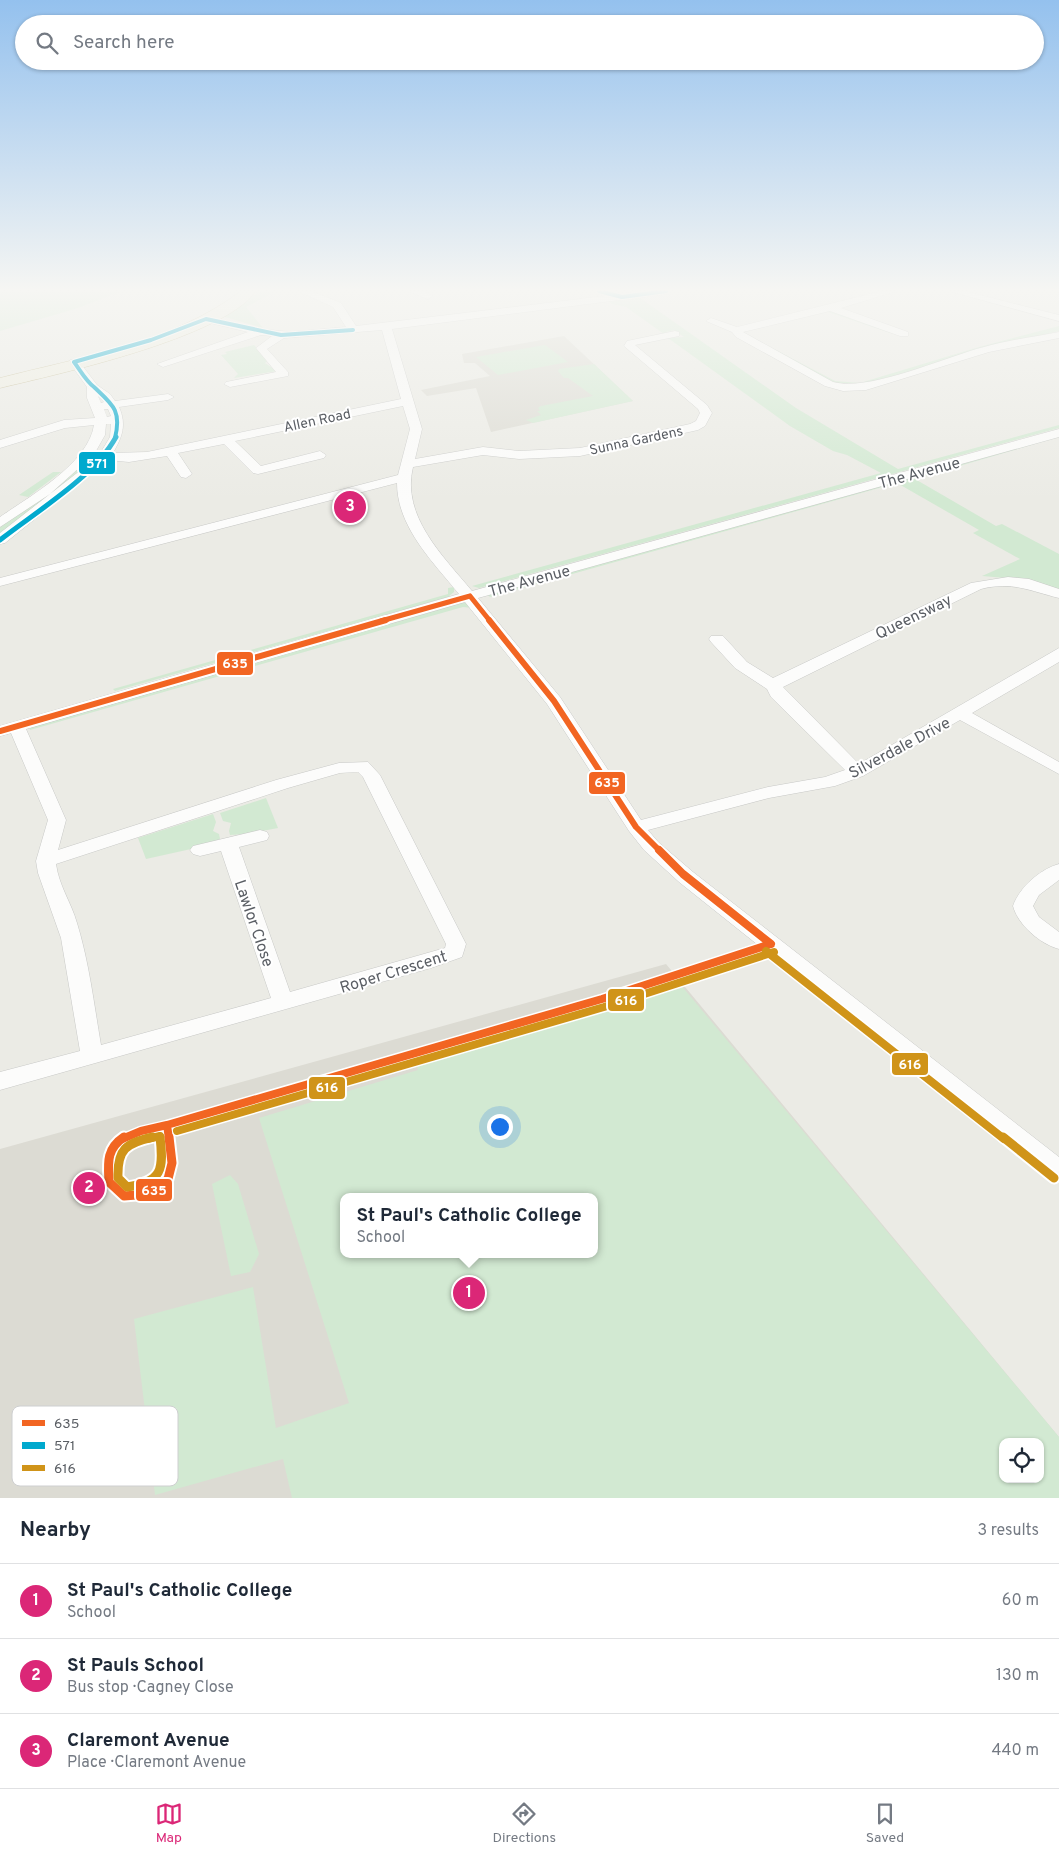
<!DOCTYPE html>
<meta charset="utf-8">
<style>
body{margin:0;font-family:Overpass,sans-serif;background:#f2f2f3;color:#1f2937}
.controls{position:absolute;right:15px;bottom:15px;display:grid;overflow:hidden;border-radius:10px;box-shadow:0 1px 4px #0004}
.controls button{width:45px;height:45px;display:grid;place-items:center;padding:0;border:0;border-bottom:1px solid #e0e1e3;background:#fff;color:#1f2937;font:25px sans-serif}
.you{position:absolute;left:499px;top:1126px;width:18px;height:18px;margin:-12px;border:4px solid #fff;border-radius:50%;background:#1a73e8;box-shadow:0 0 0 8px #1a73e833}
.badge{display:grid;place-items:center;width:32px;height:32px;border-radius:50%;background:#db2777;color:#fff;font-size:16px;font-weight:700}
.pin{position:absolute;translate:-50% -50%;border:2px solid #fff;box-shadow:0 1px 5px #0006}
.popup{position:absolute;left:340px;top:1193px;width:258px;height:65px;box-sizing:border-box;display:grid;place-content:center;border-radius:10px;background:#fff;filter:drop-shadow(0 1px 4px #0005);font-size:16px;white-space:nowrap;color:#747a83}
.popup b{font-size:19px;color:#1f2937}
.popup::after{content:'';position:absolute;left:50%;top:100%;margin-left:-10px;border:10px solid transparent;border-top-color:#fff}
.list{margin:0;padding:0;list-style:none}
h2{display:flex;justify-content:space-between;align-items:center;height:65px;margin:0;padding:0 20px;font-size:21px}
h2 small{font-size:16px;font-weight:400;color:#747a83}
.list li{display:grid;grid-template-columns:32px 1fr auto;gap:15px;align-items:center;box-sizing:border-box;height:75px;padding:0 20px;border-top:1px solid #e0e1e3}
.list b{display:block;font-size:19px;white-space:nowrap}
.list p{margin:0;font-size:16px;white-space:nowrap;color:#747a83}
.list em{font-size:16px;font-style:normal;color:#747a83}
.icon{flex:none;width:28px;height:28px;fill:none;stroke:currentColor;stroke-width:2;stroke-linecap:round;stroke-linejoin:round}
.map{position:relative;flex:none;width:1059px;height:1498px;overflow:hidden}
.search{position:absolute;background:#fff;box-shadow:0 1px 4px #0004;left:15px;right:15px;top:15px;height:55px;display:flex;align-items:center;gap:12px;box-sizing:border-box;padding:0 18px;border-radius:28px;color:#747a83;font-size:19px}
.sheet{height:290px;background:#fff}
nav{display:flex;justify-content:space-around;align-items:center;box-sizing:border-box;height:70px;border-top:1px solid #e0e1e3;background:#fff;font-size:14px;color:#747a83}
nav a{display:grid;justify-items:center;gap:2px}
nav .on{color:#db2777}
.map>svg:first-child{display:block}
.education{fill:#dcdbd3;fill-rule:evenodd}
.green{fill:#d2e9d2;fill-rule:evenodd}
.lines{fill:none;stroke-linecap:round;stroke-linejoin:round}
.minor-casing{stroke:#c8c9c7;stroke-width:1}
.highway-casing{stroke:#c3ba92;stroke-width:1}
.minor{fill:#fcfcfb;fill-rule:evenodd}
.highway{fill:#eeede0;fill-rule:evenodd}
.bus-1-far3-casing{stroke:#fff;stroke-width:8}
.bus-1-far2-casing{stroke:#fff;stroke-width:10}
.bus-1-far1-casing{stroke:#fff;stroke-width:11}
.bus-1-casing{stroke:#fff;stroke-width:13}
.bus-2-far1-casing{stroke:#fff;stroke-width:6}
.bus-2-casing{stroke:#fff;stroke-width:8}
.bus-3-far1-casing{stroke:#fff;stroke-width:11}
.bus-3-casing{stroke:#fff;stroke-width:13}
.bus-1-far3{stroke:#f26522;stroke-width:5}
.bus-1-far2{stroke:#f26522;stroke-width:6}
.bus-1-far1{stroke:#f26522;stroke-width:8}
.bus-1{stroke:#f26522;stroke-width:9}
.bus-2-far1{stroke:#00a9ce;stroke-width:4}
.bus-2{stroke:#00a9ce;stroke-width:5}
.bus-3-far1{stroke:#d09419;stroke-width:8}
.bus-3{stroke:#d09419;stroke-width:9}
.labels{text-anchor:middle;stroke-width:4;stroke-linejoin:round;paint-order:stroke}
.far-street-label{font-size:14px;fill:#5a5e64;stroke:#fff}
.street-label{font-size:16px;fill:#5a5e64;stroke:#fff}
.key{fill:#fff;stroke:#cecfd0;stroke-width:1}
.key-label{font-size:14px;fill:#5a5e64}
.line-badge{stroke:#fff;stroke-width:2}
.badge-label{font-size:14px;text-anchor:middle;font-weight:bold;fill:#fff}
</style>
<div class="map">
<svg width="1059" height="1498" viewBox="0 0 1059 1498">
<rect width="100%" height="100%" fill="#ebebe5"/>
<path class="education" d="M564,336L633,401L491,432L476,388L427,396L421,390L490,376L475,363H464L462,354Z
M666,964L1059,1437V1498H0V1149ZM344,1197H594V1254H344ZM1003,1442H1040V1479H1003Z"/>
<path class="green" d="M0,291H122L78,308L0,331Z
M261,291H276L246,307L263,328L225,317V314Z
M636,295L796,408L898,469L1059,425V428L479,588L472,586L881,473L847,455L833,451L790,426L668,338L684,337L674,330L666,332L664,334L626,307L612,304L607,299Z
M831,308L895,331L890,333L828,312L748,330L744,333L835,381L860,383L979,347L1059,326V331L987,349L866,387L843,388L829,384L740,335L736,330Z
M254,345L268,361L265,363L277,371L234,378L238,374L221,355L227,354L225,352Z
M545,345L568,362L498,375L476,357Z
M594,364L633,401L533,423L526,420L541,415L537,411H540L538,408L541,406L593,396L568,378H564L558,371L559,369Z
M1059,434V437L915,479L996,526L1002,524L1059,554V593L1006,578L982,576L1020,559L973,533L979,530L897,483L490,597L488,595Z
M87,454L104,457L0,539V523Z
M53,472H61L28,497L19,495Z
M454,587V592L448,597L115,691L113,689L448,594V588Z
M460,603H467L473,608L463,607L30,730V726Z
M266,798L278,828L246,834L230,835L229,831L231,823L223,821L220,813Z
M213,814L216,822L213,831L219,834L220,839L200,847L146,859L138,838Z
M680,984L1059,1437V1498H292L283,1459L155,1495L134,1319L253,1287L276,1428L349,1403L259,1118L418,1070L416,1063ZM344,1197H594V1254H344ZM1003,1442H1040V1479H1003Z
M230,1175L238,1184L259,1254L250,1272L231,1276L212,1184Z"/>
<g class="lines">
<g class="minor-casing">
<path id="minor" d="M298,291H311L341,303L356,326L646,291H671L666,294L392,329L422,429L415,459L483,447L519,451L580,448L690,424L696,421L700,413L698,409L624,346L627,341L675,331L679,332V336L635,345L707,405L712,413L705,426L698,430L580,456L519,459L483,455L413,467C401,516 443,556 472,591L1059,429V437L478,598L560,697L641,820L768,787L825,777L845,770L771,697L767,689L735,668L711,642L709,639L711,636H723L747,662L773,678L971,583L1008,577L1029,579L1059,589V598C1030,591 1012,581 981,589L783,687L859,764L1059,648V662L972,713L1059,762V774L960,720L863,776L835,786L769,798L648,830L658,842L693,872L1059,1157V1181L1050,1178L679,882L644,850L629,831L547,704L465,602L26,729L66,820L58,850L276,780L339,763L368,762L380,775L466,944L462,957L431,968L0,1090V1072L80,1051L61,938L38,873L36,861L48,820L11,733L0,736V726L459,594C433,562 397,527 397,483L0,586V578L398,475L410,429L403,406L235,441L261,466L320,451L326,455L324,458L258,474L253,473L224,444L178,453L192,474L186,478L181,477L167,456L129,462L108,460L5,543L0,544V533L95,459L90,458L50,494L0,527V517C30,496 88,464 94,425L65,428L0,448V440L64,420L95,418L87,398V387L69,362L70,360H78L97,385L110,394L115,401L168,394L174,397L168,400L119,407C127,425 122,437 113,453L147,452L401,399L382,330L284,338L267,349L288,372V376L230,387L224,384L226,382L276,372L256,348L272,336L261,335L163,367L157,364L248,332L202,321V317L206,316L260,329L291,332L346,327L333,307ZM98,396L104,402L101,403ZM104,409H108L111,416L107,417ZM111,424L110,437L101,452L96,451L105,435L106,424ZM358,772L363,777L446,944L445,948L290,992L239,847L267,840L269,836L267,832L260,830L193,846L190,850L193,854L200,856L221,851L271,998L101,1045C94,1004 89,962 77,923C71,902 59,886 56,864L288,788L340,773Z
M408,291H422L433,296L428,299Z
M882,291H897L841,308L908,332V336H900L830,311L743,332L833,382C869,392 945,357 984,347C1008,340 1034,337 1059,332V338L989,352L866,390L843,391L825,386L736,337L732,332L706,321L711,318L737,327Z
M949,291H964L1059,315V321Z
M1059,864V880L1039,895L1033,906L1039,917L1059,932V949C1040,944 1018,925 1013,906C1019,888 1040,869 1059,864Z"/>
</g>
<g class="highway-casing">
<path id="highway" d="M241,291H256C223,338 58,374 0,388V378C81,357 173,343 241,291Z"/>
</g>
<use href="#minor" class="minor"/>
<use href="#highway" class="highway"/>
<g class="bus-1-far3-casing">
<path id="bus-1-far3" d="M470,596L490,621
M381,621L470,596"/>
</g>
<g class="bus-1-far2-casing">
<path id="bus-1-far2" d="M489,620L554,701L636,827L660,851
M0,731L386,620"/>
</g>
<g class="bus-1-far1-casing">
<path id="bus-1-far1" d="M659,850L683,874L771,944
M167,1125L602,999L771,944
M122,1139L141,1131L167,1125L169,1139"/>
</g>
<g class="bus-1-casing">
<path id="bus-1" d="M124,1137C106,1149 108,1163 109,1182L124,1196L149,1194L168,1179L172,1163L169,1137"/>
</g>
<g class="bus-2-far1-casing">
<path id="bus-2-far1" d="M599,291L622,297L666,291
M206,319L281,335L353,330
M74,362L151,340L206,319
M74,362C80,370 86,381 94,387C112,404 122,410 115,438"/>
</g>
<g class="bus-2-casing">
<path id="bus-2" d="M0,540C37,511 94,477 116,437"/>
</g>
<g class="bus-3-far1-casing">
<path id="bus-3-far1" d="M766,951L1004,1139
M177,1131L604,1007L774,952
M147,1139L160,1136V1139"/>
</g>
<g class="bus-3-casing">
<path id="bus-3" d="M153,1137C126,1143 117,1149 118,1178L127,1187C162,1182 164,1170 160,1137
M1003,1137L1054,1178"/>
</g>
<use href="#bus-1-far3" class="bus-1-far3"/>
<use href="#bus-1-far2" class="bus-1-far2"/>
<use href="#bus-1-far1" class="bus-1-far1"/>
<use href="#bus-1" class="bus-1"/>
<use href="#bus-2-far1" class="bus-2-far1"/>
<use href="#bus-2" class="bus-2"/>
<use href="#bus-3-far1" class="bus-3-far1"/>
<use href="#bus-3" class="bus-3"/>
</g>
<linearGradient id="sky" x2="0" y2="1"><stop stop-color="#94c1ee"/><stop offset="0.58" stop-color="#f6f6f3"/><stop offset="1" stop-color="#f6f6f3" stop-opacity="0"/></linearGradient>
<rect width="1059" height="500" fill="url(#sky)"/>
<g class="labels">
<g class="far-street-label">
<text transform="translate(317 420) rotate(-12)" y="5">Allen Road</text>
<text transform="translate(636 440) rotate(-12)" y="5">Sunna Gardens</text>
</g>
<g class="street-label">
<text transform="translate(919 472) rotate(-15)" y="6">The Avenue</text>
<text transform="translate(529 580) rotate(-15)" y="6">The Avenue</text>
<text transform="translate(913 616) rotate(-26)" y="6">Queensway</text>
<text transform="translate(899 747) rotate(-28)" y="6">Silverdale Drive</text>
<text transform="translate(255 923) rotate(71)" y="6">Lawlor Close</text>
<text transform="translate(393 971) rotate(-17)" y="6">Roper Crescent</text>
</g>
</g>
<rect x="12" y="1406" width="166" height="80" rx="8" class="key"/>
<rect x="22" y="1420" width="23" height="6" fill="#f26522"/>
<rect x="22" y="1442" width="23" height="7" fill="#00a9ce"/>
<rect x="22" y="1465" width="23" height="6" fill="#d09419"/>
<g class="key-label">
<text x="54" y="1428">635</text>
<text x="54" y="1450">571</text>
<text x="54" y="1473">616</text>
</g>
<g class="line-badge">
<rect x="78" y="451" width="38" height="24" rx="5" fill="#00a9ce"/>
<rect x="216" y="651" width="38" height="25" rx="5" fill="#f26522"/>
<rect x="588" y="771" width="38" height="24" rx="5" fill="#f26522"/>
<rect x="607" y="988" width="38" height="24" rx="5" fill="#d09419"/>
<rect x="891" y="1052" width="38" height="24" rx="5" fill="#d09419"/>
<rect x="308" y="1076" width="38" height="24" rx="5" fill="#d09419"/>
<rect x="135" y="1178" width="38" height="24" rx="5" fill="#f26522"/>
</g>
<g class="badge-label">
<text x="97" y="468">571</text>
<text x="235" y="668">635</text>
<text x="607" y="787">635</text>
<text x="626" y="1005">616</text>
<text x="910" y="1069">616</text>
<text x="327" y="1092">616</text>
<text x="154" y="1195">635</text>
</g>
</svg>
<div class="controls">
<button><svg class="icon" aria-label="locate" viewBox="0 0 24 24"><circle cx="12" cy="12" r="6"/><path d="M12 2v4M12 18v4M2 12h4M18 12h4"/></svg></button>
</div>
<div class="you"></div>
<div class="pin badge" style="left:469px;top:1293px">1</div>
<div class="popup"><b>St Paul's Catholic College</b>School</div>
<div class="pin badge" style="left:89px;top:1188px">2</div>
<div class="pin badge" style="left:350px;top:507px">3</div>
<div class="search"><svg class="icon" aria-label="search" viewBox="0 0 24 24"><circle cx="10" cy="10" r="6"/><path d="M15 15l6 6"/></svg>Search here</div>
</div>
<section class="sheet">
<h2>Nearby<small>3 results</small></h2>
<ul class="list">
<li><span class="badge">1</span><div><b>St Paul's Catholic College</b><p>School</p></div><em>60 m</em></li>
<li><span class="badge">2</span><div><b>St Pauls School</b><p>Bus stop · Cagney Close</p></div><em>130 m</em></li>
<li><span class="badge">3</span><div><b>Claremont Avenue</b><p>Place · Claremont Avenue</p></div><em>440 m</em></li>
</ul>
</section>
<nav>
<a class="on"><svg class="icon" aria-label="map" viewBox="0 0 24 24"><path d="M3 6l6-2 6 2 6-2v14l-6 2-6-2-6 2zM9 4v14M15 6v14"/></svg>Map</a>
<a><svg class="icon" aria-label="directions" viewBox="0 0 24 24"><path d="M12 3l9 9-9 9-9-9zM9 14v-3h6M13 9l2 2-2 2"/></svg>Directions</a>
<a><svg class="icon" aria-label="saved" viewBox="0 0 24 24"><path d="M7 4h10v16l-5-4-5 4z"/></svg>Saved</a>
</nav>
